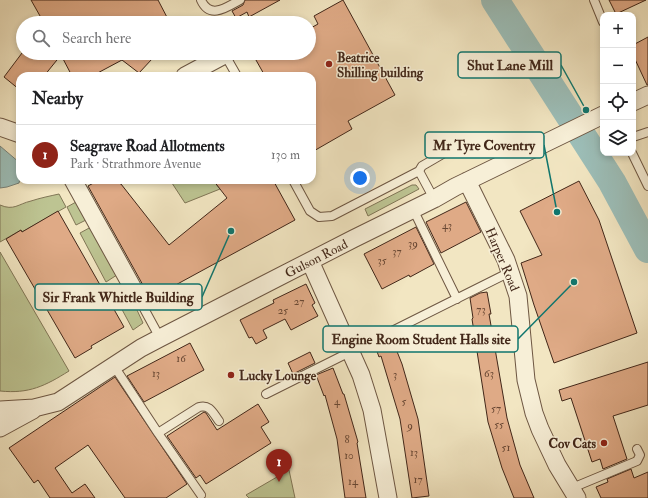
<!DOCTYPE html>
<meta charset="utf-8">
<style>
body{margin:0;font-family:"IM FELL Double Pica",serif;background:#f6f6f6;color:#202124}
.controls{position:absolute;right:12px;top:12px;display:grid;overflow:hidden;border-radius:8px;box-shadow:0 2px 6px #0003}
.controls button{width:36px;height:36px;display:grid;place-items:center;padding:0;border:0;border-bottom:1px solid #e0e0e0;background:#fff;color:#202124;font:20px sans-serif}
.you{position:absolute;left:360px;top:178px;width:14px;height:14px;margin:-10px;border:3px solid #fff;border-radius:50%;background:#1a73e8;box-shadow:0 0 0 6px #1a73e833}
.badge{display:grid;place-items:center;width:26px;height:26px;border-radius:50%;background:#8f2418;color:#fff;font-size:13px;font-weight:700}
.pin{position:absolute;translate:-50% -33px;filter:drop-shadow(0 1px 2px #0008)}
.pin::after{content:'';position:absolute;top:21px;width:14px;height:12px;background:inherit;clip-path:polygon(0 0,100% 0,50% 100%)}
.list{margin:0;padding:0;list-style:none}
h2{display:flex;justify-content:space-between;align-items:center;height:52px;margin:0;padding:0 16px;font-size:17px}
h2 small{font-size:13px;font-weight:400;color:#757577}
.list li{display:grid;grid-template-columns:26px 1fr auto;gap:12px;align-items:center;box-sizing:border-box;height:60px;padding:0 16px;border-top:1px solid #e0e0e0}
.list b{display:block;font-size:15px;white-space:nowrap}
.list p{margin:0;font-size:13px;white-space:nowrap;color:#757577}
.list em{font-size:13px;font-style:normal;color:#757577}
.icon{flex:none;width:22px;height:22px;fill:none;stroke:currentColor;stroke-width:2;stroke-linecap:round;stroke-linejoin:round}
.map{position:relative;flex:none;width:648px;height:498px;overflow:hidden}
.search{position:absolute;background:#fff;box-shadow:0 2px 6px #0003;left:16px;top:16px;width:300px;height:44px;display:flex;align-items:center;gap:10px;box-sizing:border-box;padding:0 14px;border-radius:22px;color:#757577;font-size:15px}
.panel{position:absolute;background:#fff;box-shadow:0 2px 6px #0003;left:16px;top:72px;width:300px;height:112px;border-radius:12px}
.map>svg:first-child{display:block}
.green{fill:#bdc492;stroke:#807656}
.water{fill:#9cbeb8;stroke:#788278}
.lines{fill:none;stroke-linecap:round;stroke-linejoin:round}
.river{stroke:#9cbeb8;stroke-width:28}
.building{fill:#dfaa86;stroke:#422719}
.lane-casing{stroke:#6e5743;stroke-width:10}
.street-casing{stroke:#6e5743;stroke-width:19}
.lane{stroke:#f7efd7;stroke-width:8}
.street{stroke:#f7efd7;stroke-width:17}
.poi-dot{fill:#8f2418;stroke:#f7efd7;stroke-width:1.5}
.labels{text-anchor:middle;stroke-width:3;stroke-linejoin:round;paint-order:stroke}
.number-label{font-size:11px;fill:#694834}
.poi-label{font-size:13px;font-weight:bold;fill:#422719;stroke:#f7efd7;text-anchor:start}
.street-label{font-size:13px;fill:#422719;stroke:#f7efd7}
.leader{fill:none;stroke:#0f766e;stroke-width:1.5}
.callout-dot{fill:#0f766e;stroke:#f7efd7;stroke-width:1.5}
.callout{fill:#f7efd7;stroke:#0f766e;stroke-width:1.5}
.callout-label{font-size:14px;text-anchor:middle;font-weight:bold;fill:#422719}
</style>
<div class="map">
<svg width="648" height="498" viewBox="0 0 648 498">
<rect width="100%" height="100%" fill="#f2e6c2"/>
<filter id="stains"><feTurbulence type="fractalNoise" baseFrequency=".005" numOctaves="4"/><feColorMatrix values="0 0 0 0 .2 0 0 0 0 .09 0 0 0 0 .02 0 0 0 .5 -.17"/></filter>
<radialGradient id="worn" r=".72"><stop offset=".6" stop-color="#630" stop-opacity="0"/><stop offset="1" stop-color="#630" stop-opacity=".3"/></radialGradient>
<path class="green" d="M170,180H213L220,189L185,203Z
M412,185H416L419,189L368,216L365,209Z
M59,194L66,207L22,232L21,230L0,242V205C14,211 18,204 31,201C40,198 50,196 59,194Z
M76,202L86,220L76,225L67,207Z
M91,227L120,273L106,282L80,233Z
M0,252L69,371C45,386 29,394 0,391Z
M124,282L143,323L133,330L111,289Z
M289,470L295,498H249L246,495Z"/>
<path class="water" d="M0,146L20,163V179L19,183L7,187L0,188Z"/>
<g class="lines">
<path class="river" d="M495,0L612,182L648,249"/>
</g>
<path class="building" d="M31,0H158L170,23H44Z
M245,0H280L249,17L247,12L236,18L232,11L243,5Z
M343,0L395,95L348,121L352,129L312,152V76H265L252,53H309V29L318,24L314,16Z
M609,0H646L616,14Z
M648,37V85H647L633,55V45Z
M22,53H144L152,59L139,73L122,60L92,76H72L61,55L44,76H20V90L4,77Z
M99,180H110L121,184L169,245L227,198L213,180H273L295,220L148,300L145,293L144,287L88,186Z
M579,181L599,220L637,333L554,363L534,305L521,263L542,255L520,211Z
M466,202L481,232L441,253L426,222Z
M58,211L124,327L91,346L92,348L75,358L6,239L21,230L22,232Z
M416,227L434,264L410,277L409,275L382,289L364,254Z
M306,284L315,303L312,305L318,316L291,330L285,319L263,330L267,338L256,344L252,337L249,338L240,320L274,303L273,300Z
M487,292L491,314H489L507,418L520,465L534,498H514L502,468L488,422L472,319L473,318L470,298L480,293Z
M392,339L402,364L418,419L429,496L412,498L400,419L381,356L379,357L375,346Z
M190,343L204,370L144,402L127,376Z
M310,352L315,363L293,374L288,363Z
M648,362V405L613,416L627,459L603,469L600,459L592,462L571,398L562,401L559,390Z
M333,368L343,394H344L358,442L357,443L366,498H345L337,439L325,395L324,396L316,375Z
M115,377L187,484L166,498H125L88,445L55,468L72,493L85,484L95,498H50L38,480L34,483L9,448Z
M258,404L269,422L261,427L271,443L206,484L200,475L196,478L167,436L204,412L206,413L217,430Z
M631,469L634,478L648,472V498H601L596,487L608,482L607,479Z"/>
<g class="lines">
<g class="lane-casing">
<path id="lane" d="M201,0C210,20 227,7 240,0
M594,0L603,22
M225,55L237,76
M633,137L648,132
M632,153L648,186
M293,180L310,211L319,217L332,216L419,171
M434,199L419,171L422,166L465,141
M413,209L457,299
M135,292L160,338
M114,366L158,433L201,495
M266,394L510,272
M158,433L199,407C210,404 213,413 219,421
M572,488L637,461L640,455L637,449"/>
</g>
<g class="street-casing">
<path id="street" d="M185,76L228,53
M633,102L648,95
M0,127L20,134
M73,180L135,292
M467,181L506,260L518,296L526,380L534,413L540,429L557,465L577,498
M310,261L361,375L372,410L388,498
M0,410L34,408L58,402L141,348L160,338L353,239L434,199L455,187L603,115
M0,428L33,410"/>
</g>
<use href="#lane" class="lane"/>
<use href="#street" class="street"/>
</g>
<g class="poi-dot">
<circle cx="329" cy="64" r="4"/>
<circle cx="231" cy="375" r="4"/>
<circle cx="604" cy="443" r="4"/>
</g>
<g class="labels">
<g class="number-label">
<text x="447" y="229">43</text>
<text x="413" y="247">39</text>
<text x="397" y="255">37</text>
<text x="382" y="264">35</text>
<text x="299" y="305">27</text>
<text x="481" y="313">73</text>
<text x="283" y="314">25</text>
<text x="181" y="362">16</text>
<text x="156" y="377">13</text>
<text x="489" y="377">63</text>
<text x="395" y="378">3</text>
<text x="337" y="405">4</text>
<text x="404" y="405">5</text>
<text x="496" y="412">57</text>
<text x="499" y="428">55</text>
<text x="410" y="429">9</text>
<text x="347" y="443">8</text>
<text x="506" y="451">51</text>
<text x="414" y="456">13</text>
<text x="349" y="459">10</text>
<text x="418" y="483">17</text>
<text x="353" y="485">14</text>
</g>
<g class="poi-label">
<text x="337" y="62">Beatrice<tspan x="337" dy="15">Shilling building</tspan></text>
<text x="239" y="380">Lucky Lounge</text>
<text x="596" y="448" text-anchor="end">Cov Cats</text>
</g>
<g class="street-label">
<text transform="translate(316 258) rotate(-27)" y="5">Gulson Road</text>
<text transform="translate(503 259) rotate(67)" y="5">Harper Road</text>
</g>
</g>
<path class="leader" d="M586 110L561 65M557 212L544 145M231 231L202 297M574 282L518 339"/>
<g class="callout-dot">
<circle cx="586" cy="110" r="4"/>
<circle cx="557" cy="212" r="4"/>
<circle cx="231" cy="231" r="4"/>
<circle cx="574" cy="282" r="4"/>
</g>
<g class="callout">
<rect x="458" y="52" width="103" height="26" rx="4"/>
<rect x="425" y="132" width="119" height="26" rx="4"/>
<rect x="35" y="284" width="167" height="26" rx="4"/>
<rect x="323" y="326" width="195" height="26" rx="4"/>
</g>
<g class="callout-label">
<text x="510" y="70">Shut Lane Mill</text>
<text x="484" y="150">Mr Tyre Coventry</text>
<text x="118" y="302">Sir Frank Whittle Building</text>
<text x="421" y="344">Engine Room Student Halls site</text>
</g>
<rect width="100%" height="100%" filter="url(#stains)"/>
<rect width="100%" height="100%" fill="url(#worn)"/>
</svg>
<div class="controls">
<button>+</button>
<button>−</button>
<button><svg class="icon" aria-label="locate" viewBox="0 0 24 24"><circle cx="12" cy="12" r="6"/><path d="M12 2v4M12 18v4M2 12h4M18 12h4"/></svg></button>
<button><svg class="icon" aria-label="layers" viewBox="0 0 24 24"><path d="M12 4l9 5-9 5-9-5zM3 14l9 5 9-5"/></svg></button>
</div>
<div class="you"></div>
<div class="pin badge" style="left:279px;top:482px">1</div>
<div class="search"><svg class="icon" aria-label="search" viewBox="0 0 24 24"><circle cx="10" cy="10" r="6"/><path d="M15 15l6 6"/></svg>Search here</div>
<section class="panel">
<h2>Nearby<small></small></h2>
<ul class="list">
<li><span class="badge">1</span><div><b>Seagrave Road Allotments</b><p>Park · Strathmore Avenue</p></div><em>130 m</em></li>
</ul>
</section>
</div>
